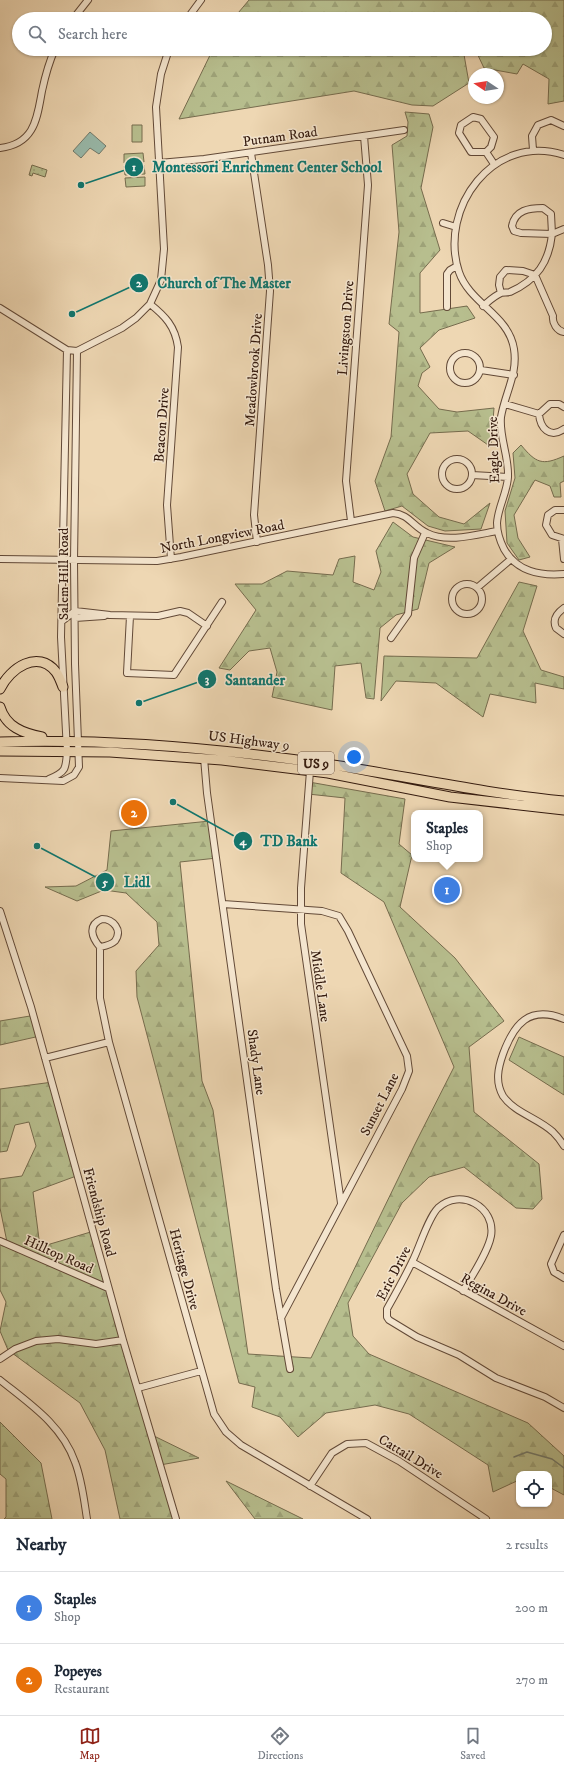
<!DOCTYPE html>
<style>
body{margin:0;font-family:"IM FELL DW Pica",serif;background:#f2f2f3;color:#1f2937}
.controls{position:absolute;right:12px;bottom:12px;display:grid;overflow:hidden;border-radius:8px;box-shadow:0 1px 3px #0004}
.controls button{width:36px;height:36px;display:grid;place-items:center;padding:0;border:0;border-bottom:1px solid #e0e1e3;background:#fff;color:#1f2937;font:20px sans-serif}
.compass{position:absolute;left:468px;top:68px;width:36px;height:36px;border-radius:50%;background:#fff;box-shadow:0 1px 3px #0004;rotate:282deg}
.you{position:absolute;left:354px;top:757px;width:14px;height:14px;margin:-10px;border:3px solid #fff;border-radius:50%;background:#1a73e8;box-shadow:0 0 0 6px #1a73e833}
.badge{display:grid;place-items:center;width:26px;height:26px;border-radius:50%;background:#8f2418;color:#fff;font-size:13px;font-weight:700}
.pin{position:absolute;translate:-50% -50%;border:2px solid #fff;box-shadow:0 1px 4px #0006}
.popup{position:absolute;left:411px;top:810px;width:72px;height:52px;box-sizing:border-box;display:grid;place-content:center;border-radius:8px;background:#fff;filter:drop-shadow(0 1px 3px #0005);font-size:13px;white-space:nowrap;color:#747a83}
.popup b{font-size:15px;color:#1f2937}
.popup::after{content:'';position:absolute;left:50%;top:100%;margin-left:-8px;border:8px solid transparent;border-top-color:#fff}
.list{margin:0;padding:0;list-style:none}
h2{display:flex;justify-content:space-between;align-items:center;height:52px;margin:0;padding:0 16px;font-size:17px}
h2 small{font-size:13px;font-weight:400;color:#747a83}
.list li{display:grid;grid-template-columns:26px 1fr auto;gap:12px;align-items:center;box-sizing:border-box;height:72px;padding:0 16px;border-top:1px solid #e0e1e3}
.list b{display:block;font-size:15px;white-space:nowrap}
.list p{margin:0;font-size:13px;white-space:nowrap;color:#747a83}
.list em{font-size:13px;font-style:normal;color:#747a83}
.icon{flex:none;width:22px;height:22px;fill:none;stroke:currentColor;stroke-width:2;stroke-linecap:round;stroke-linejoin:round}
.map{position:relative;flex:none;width:564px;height:1519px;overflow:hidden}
.search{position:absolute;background:#fff;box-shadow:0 1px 3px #0004;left:12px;right:12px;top:12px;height:44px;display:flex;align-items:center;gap:10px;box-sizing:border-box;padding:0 14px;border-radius:22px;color:#747a83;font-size:15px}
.sheet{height:196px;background:#fff}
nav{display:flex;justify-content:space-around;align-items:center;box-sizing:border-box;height:56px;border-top:1px solid #e0e1e3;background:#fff;font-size:11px;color:#747a83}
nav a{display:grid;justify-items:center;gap:2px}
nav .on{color:#8f2418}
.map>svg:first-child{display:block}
.green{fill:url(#green-dots);stroke:#766c4e}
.forest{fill:url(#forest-firs);stroke:#766c4e}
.pitch{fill:#b7be8e;stroke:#766c4e}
.water{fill:#99baab;stroke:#717a6c}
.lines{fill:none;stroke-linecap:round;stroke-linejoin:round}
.stream{stroke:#717a6c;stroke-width:1.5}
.minor-casing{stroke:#624937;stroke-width:8}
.highway-casing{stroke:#341a0e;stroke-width:11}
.minor{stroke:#f4e5ce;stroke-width:6}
.highway{stroke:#eed7b3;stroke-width:9}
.labels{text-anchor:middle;stroke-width:3;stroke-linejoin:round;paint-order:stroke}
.shield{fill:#f4e5ce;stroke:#6e5748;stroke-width:1}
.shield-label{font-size:13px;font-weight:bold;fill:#341a0e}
.street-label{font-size:14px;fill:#341a0e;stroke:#f4e5ce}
.leader{fill:none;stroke:#0f766e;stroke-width:1.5}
.callout-dot{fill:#0f766e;stroke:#f4e5ce;stroke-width:1.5}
.mark-label{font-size:12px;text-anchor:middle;font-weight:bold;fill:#fff}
.callout-label{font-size:15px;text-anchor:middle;font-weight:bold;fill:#0f766e;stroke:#f4e5ce;stroke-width:3;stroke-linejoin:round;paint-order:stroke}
</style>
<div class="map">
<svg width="564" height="1519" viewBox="0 0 564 1519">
<defs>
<pattern id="green-dots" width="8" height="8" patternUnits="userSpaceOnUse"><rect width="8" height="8" fill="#b7be8e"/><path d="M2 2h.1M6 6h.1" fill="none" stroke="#9ea379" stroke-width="1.8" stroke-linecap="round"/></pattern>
<pattern id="forest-firs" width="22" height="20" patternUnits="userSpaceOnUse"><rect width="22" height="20" fill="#b7be8e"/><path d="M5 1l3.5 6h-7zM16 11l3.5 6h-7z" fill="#9ea379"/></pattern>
</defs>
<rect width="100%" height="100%" fill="#eed7b3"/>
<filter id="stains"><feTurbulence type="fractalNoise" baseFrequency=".005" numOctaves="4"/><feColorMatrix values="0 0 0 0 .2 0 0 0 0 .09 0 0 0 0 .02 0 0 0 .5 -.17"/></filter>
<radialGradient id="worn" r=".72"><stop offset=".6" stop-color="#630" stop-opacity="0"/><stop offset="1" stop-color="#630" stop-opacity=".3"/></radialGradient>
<path class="green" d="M32,165L47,170L45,177L33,173L32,176L29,175Z"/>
<path class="forest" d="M249,0H564V101L548,104L549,79L523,64L517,74L484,68L475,49H545V19H233Z
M213,49H463L469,83L433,106L412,105L354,91L179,119Z
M405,112L429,114L433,127L421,188L440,250L420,273V313L467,306L475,318L439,330L420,348L430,367L422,373L418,386L439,409L457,412L494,408L491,447L468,431L430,433L407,474L413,494L439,517L464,524L490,503L481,529L445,531L428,526L402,506L385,511L375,481L391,437L399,332L389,324L399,232L392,145L407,136L408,122Z
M521,445C536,463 542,466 564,456V481L560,483L561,497H554L550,486L535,480L514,515L518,538L530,557L519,560L507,543L505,511L515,478L513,453Z
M393,522L413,537L455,547L429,563L418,609L396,615L380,628L374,699L366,698L361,663L335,666L332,710L272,697L277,672L270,648L249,651L230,670L219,668L256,610L235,584H262L287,571L333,575L339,559L355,556L353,582L374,590L381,572L376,551Z
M519,582L537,586L523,631L541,670L564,677V689L535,683L536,703L490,694L483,717L436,683L396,681L381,701L384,656L477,658Z
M309,782L405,799L399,844L412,855L400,907L455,958L504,1021L469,1047L474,1112L539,1164L542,1199L533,1209L516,1208L464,1167L429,1177L402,1203L348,1303L353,1336L369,1354L528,1423L564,1456V1495L549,1487V1474H519V1480L493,1492L488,1465L409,1414L375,1405L326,1413L298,1437L280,1417L252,1407L255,1387L239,1383L137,997L136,971L159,945L157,922L126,893L104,890L77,901L45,887L76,886L107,870L111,831L210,821L217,858L180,862L202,1081L213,1110L248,1354L311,1358L415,1144L454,1067L384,902L341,873L345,798L308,794Z
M36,1015L40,1036L0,1045V1021Z
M519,1037L564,1057V1095L509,1060Z
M53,1082L79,1175L33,1192L40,1247L94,1231L152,1435L199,1458L160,1465L176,1519H120L105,1450L80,1403L8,1350L0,1331L6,1302L0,1290V1240L7,1242L0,1208V1179L22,1176L36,1146L29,1122L15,1125L7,1151L0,1152V1089Z
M0,1422L41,1463L52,1519H4L6,1517V1479L0,1474Z
M226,1481L303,1519H255Z"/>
<path class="pitch" d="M132,125H142V142H132Z
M143,153L144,162L124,163V154Z
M144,165L145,174L125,175L124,166Z
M145,177V186L126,187L125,178Z"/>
<path class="water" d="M90,132L106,146L99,154L90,148L81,158L73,151Z"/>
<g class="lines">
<path class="stream" d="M514,1457L527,1452L552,1459L564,1468"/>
<g class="minor-casing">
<path id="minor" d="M73,19L88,0
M187,19L201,0
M473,117L481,119L494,137L491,147L486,152H471L459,133L461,125Z
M0,148C35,144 37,118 42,91C45,77 49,62 55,49
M533,150L532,136L538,125L551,120L564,126
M486,152L494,164
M251,153L268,265L270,291L254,515L257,542
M564,155C494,132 438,208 459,272C470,304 509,315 514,349C518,374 505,393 501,417C499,437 509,456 508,477C507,493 498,507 497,523C497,533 500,541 504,549C517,572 540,576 564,574
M159,163L204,159L404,130
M543,208L551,214L552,234L521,233L514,231L512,226C515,210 529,208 543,208Z
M443,223L456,227
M501,293L499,285L500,277L506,270L523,271L535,275L553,316C552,323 557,331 564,332
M150,304C165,316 175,326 178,347L167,505L171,559
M483,306C489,301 494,296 501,293C504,292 507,293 510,292C537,280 549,262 552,234L564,229
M447,307V274L450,270L457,266
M0,308L67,350L77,351
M77,351L122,328L136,318L150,304L161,280L164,249L156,107L161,74L169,49
M450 368a15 15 0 1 1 30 0a15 15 0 1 1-30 0Z
M481,370L514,375
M505,404L539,414
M564,407L559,404H550L539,414C540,428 550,439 564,429
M442 474a15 15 0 1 1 30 0a15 15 0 1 1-30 0Z
M472,475L508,477
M564,510H555L548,515L546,525L552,535L564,539
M351,521L346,481L368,185L364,136
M562,539L564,559
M0,559L157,561L181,557L393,513C409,514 413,527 427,533C447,543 475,535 497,531
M452 599a15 15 0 1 1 30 0a15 15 0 1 1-30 0Z
M478,587L510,560
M564,608C557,613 552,619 556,628L564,634
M130,616L127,673L174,675L222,602
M75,618L104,616
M62,621L75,611L110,615L158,616L180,611L188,613L207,626
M391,638L408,614L414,558L425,533
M204,758L207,793L276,1289L290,1369
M310,771L301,888V924L341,1203
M0,778L63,781L74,775L79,767L75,664L74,561L77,351
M49,779C66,772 66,769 67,751L61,637L67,350
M223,904L322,911L339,916L348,931L407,1056L409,1071L402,1089L281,1318
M0,911L31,1007L123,1340L176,1519
M102,919C113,919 123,930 115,941C111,945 105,946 100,947C92,938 87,925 102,919Z
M100,947V998L109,1042L214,1414L226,1432L241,1445L367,1519
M564,1019C529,1005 514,1024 503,1054C498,1068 495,1082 503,1096C515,1113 538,1118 553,1132C557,1136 561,1141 564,1146
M45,1058L109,1042
M564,1235L551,1264L554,1272L564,1278
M0,1241L108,1288
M412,1262L564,1346
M463,1291C472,1276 488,1252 491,1236C496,1207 460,1187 438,1208C428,1218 420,1246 413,1260C405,1277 396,1293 387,1309V1317L389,1320L417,1337L459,1355L496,1378L545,1397L564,1408
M0,1359L15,1349L36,1341L58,1339L96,1344L123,1340
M0,1380C30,1404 62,1425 75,1462C82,1480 84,1500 87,1519
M138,1388L201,1371
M310,1486L332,1453L347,1444L366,1443L399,1461L486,1519"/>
</g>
<g class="highway-casing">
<path id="highway" d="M0,689C10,668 38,649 56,672C59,676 61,682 63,687
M0,707C6,727 23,733 42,737
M0,742C114,738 227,749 340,766C415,778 489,794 564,801
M0,751L110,752L222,760L328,773L450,797L564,810"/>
</g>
<use href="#minor" class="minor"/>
<use href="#highway" class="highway"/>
</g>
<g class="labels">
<rect class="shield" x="298" y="752" width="36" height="22" rx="3"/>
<g class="shield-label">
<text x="316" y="768">US 9</text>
</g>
<g class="street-label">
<text transform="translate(280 136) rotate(-8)" y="5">Putnam Road</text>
<text transform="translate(345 328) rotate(-86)" y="5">Livingston Drive</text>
<text transform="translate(253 370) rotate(-86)" y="5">Meadowbrook Drive</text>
<text transform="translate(161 425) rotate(-86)" y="5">Beacon Drive</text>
<text transform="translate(493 450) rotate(-92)" y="5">Eagle Drive</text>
<text transform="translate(222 536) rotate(-11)" y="5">North Longview Road</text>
<text transform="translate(63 574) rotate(-90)" y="5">Salem Hill Road</text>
<text transform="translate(249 740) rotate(7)" y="5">US Highway 9</text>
<text transform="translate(321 986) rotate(82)" y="5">Middle Lane</text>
<text transform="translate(257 1062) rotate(82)" y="5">Shady Lane</text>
<text transform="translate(379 1104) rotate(-63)" y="5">Sunset Lane</text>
<text transform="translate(100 1212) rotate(75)" y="5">Friendship Road</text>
<text transform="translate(59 1254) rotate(24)" y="5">Hilltop Road</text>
<text transform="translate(185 1269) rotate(75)" y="5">Heritage Drive</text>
<text transform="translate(393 1273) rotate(-63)" y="5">Eric Drive</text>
<text transform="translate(494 1294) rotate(29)" y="5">Regina Drive</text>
<text transform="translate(411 1456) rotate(31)" y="5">Cattail Drive</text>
</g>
</g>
<path class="leader" d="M81 185L134 167M72 314L139 283M139 703L207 679M173 802L243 841M37 846L105 882"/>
<g class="callout-dot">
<circle cx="81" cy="185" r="4"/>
<circle cx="72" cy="314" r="4"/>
<circle cx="139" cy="703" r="4"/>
<circle cx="173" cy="802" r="4"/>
<circle cx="37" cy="846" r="4"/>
<circle cx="134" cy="167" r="10"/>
<circle cx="139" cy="283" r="10"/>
<circle cx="207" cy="679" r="10"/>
<circle cx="243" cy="841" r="10"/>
<circle cx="105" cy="882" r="10"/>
</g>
<g class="mark-label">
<text x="134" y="171">1</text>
<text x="139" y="287">2</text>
<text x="207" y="683">3</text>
<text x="243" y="845">4</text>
<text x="105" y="886">5</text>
</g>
<g class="callout-label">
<text x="267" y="172">Montessori Enrichment Center School</text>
<text x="224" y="288">Church of The Master</text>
<text x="255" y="685">Santander</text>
<text x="289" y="846">TD Bank</text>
<text x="137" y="887">Lidl</text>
</g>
<rect width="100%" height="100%" filter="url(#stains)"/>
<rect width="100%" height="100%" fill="url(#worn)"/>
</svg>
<div class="controls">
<button><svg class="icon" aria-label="locate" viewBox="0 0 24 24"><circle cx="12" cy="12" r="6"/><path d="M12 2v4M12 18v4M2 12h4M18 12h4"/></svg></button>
</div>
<svg class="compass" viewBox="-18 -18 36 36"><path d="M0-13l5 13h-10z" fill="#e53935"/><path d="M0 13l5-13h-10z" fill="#747a83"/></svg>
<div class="you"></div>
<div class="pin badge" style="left:447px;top:890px;background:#3f7fe0">1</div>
<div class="popup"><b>Staples</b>Shop</div>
<div class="pin badge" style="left:134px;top:813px;background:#e8710a">2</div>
<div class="search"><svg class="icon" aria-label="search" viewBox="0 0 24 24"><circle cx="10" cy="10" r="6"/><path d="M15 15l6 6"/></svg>Search here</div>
</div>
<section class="sheet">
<h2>Nearby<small>2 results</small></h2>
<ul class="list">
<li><span class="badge" style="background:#3f7fe0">1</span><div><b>Staples</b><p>Shop</p></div><em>200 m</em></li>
<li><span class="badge" style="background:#e8710a">2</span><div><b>Popeyes</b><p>Restaurant</p></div><em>270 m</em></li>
</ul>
</section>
<nav>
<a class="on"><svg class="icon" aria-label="map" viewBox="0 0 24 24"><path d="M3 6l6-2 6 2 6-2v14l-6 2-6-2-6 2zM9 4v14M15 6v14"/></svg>Map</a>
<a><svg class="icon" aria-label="directions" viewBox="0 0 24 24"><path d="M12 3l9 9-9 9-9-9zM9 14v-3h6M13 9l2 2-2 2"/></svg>Directions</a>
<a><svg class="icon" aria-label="saved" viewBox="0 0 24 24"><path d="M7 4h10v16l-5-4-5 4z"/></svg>Saved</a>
</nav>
